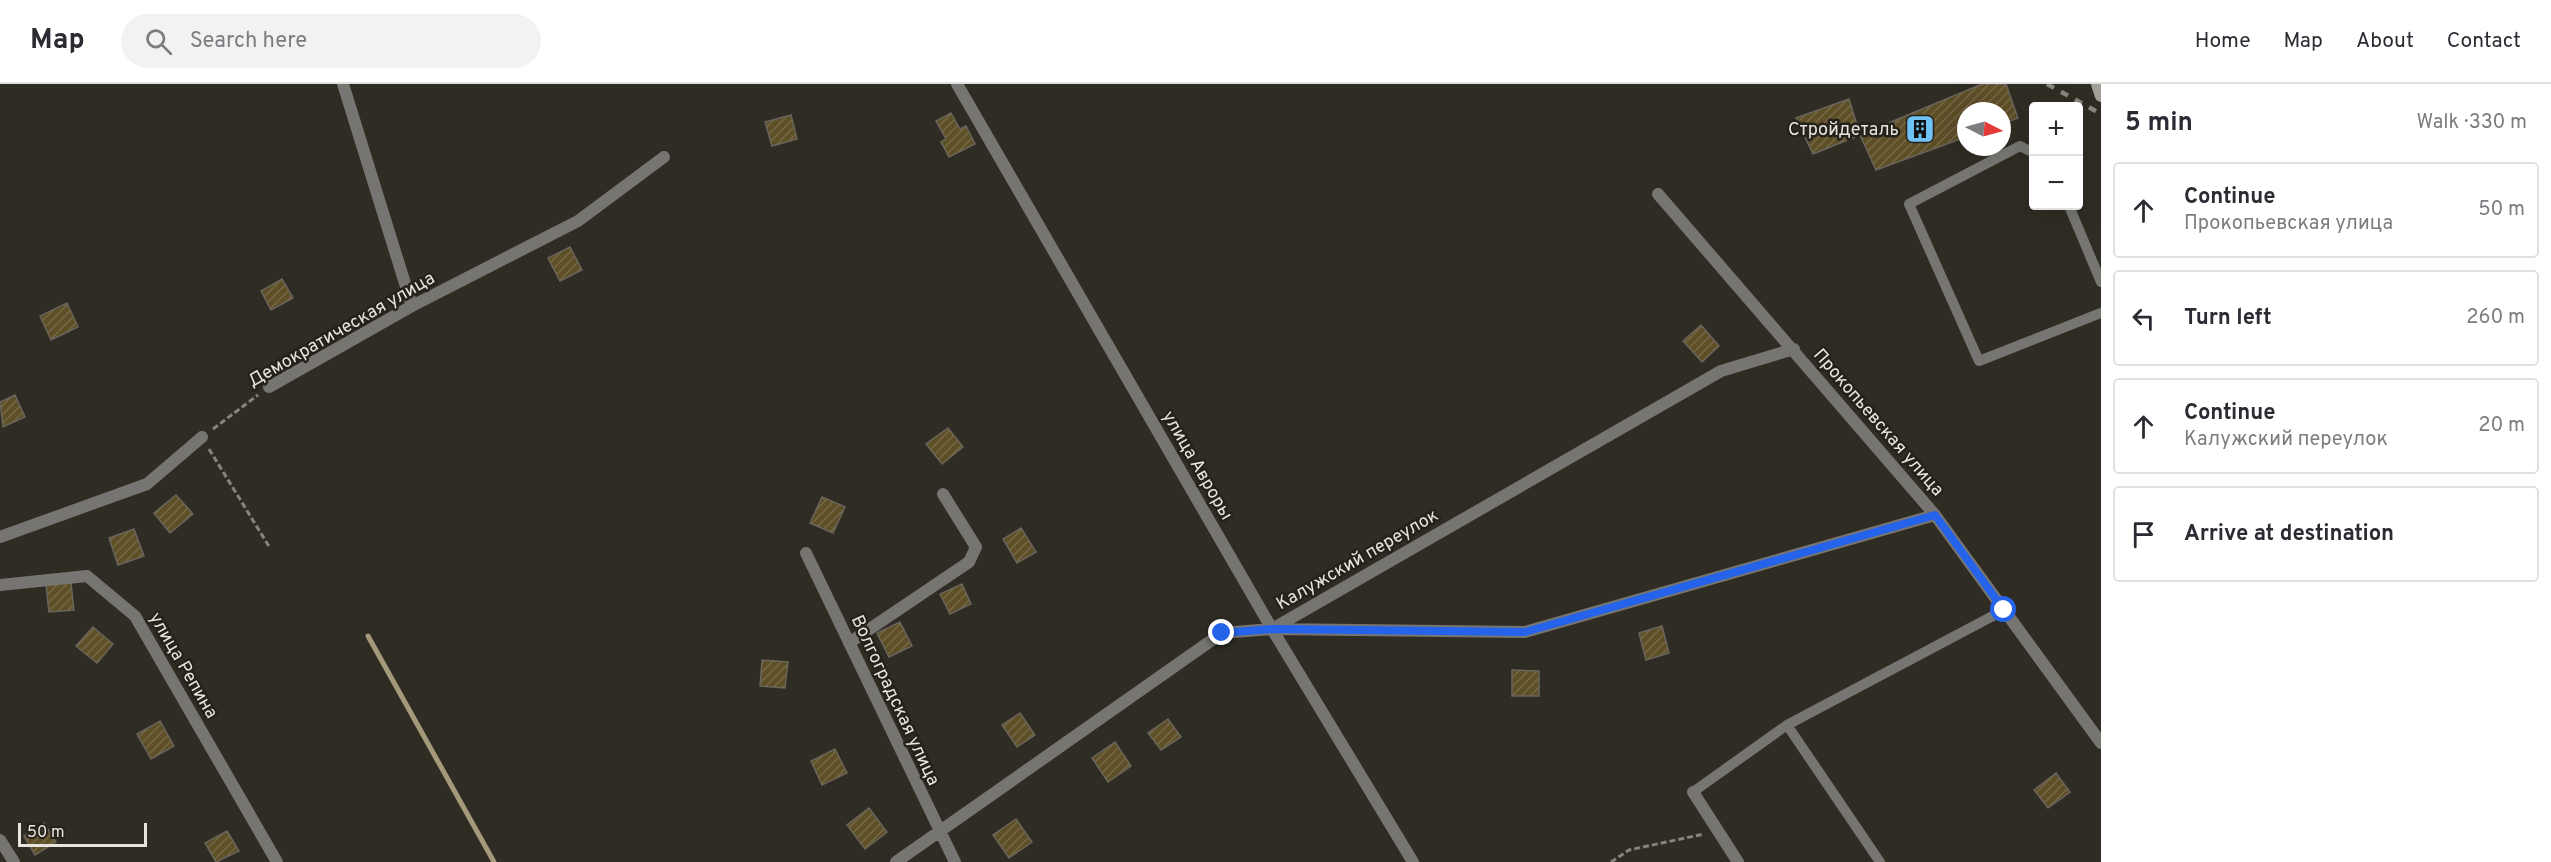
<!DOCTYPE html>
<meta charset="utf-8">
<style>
body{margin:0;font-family:Overpass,sans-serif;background:#f2f2f3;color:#2b2b33}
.controls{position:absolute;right:18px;top:18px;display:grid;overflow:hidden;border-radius:6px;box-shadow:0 6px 24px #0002}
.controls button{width:54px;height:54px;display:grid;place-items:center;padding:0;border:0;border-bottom:2px solid #e1e1e2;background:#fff;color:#2b2b33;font:30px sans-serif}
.compass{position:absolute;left:1957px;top:18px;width:54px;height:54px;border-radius:50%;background:#fff;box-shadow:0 6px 24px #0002;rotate:96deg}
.scale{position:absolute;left:18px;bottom:15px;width:129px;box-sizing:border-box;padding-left:6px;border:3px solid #e7e5df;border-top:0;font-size:16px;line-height:21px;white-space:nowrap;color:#e7e5df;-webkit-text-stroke:4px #25221a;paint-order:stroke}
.stop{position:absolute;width:18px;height:18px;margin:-14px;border:4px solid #2563eb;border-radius:50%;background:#fff}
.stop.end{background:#2563eb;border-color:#fff;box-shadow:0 2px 6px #0008}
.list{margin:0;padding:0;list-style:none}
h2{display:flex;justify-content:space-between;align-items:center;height:78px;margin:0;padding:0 24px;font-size:26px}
h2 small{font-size:20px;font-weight:400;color:#7c7c81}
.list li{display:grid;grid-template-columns:39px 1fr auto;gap:18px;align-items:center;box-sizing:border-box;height:96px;margin:0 12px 12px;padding:0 12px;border:2px solid #e1e1e2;border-radius:6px}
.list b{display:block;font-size:22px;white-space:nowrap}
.list p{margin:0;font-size:20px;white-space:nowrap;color:#7c7c81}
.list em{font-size:20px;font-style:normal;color:#7c7c81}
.icon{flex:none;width:33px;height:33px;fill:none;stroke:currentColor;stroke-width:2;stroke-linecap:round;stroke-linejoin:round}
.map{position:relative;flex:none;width:2101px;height:778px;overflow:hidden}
header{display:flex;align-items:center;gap:36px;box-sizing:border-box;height:84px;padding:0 30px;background:#fff;border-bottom:2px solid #e1e1e2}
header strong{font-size:28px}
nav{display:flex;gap:33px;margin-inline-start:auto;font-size:21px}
.search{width:420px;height:54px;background:#f2f2f3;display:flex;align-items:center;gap:15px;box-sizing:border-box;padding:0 21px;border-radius:33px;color:#7c7c81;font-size:22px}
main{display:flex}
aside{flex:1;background:#fff}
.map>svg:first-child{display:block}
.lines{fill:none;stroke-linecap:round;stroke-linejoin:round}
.stream{stroke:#a5997b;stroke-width:5}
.building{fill:url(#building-hatch);stroke:#69655c;stroke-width:1.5}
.path{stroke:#87847d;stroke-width:3;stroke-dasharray:6 3;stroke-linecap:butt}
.service{stroke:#777571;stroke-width:10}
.minor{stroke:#777571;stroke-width:12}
.secondary{stroke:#a29f98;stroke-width:12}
.rail{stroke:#87857d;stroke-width:4.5;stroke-dasharray:8 8;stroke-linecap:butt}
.route{stroke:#2563eb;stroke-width:8}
.labels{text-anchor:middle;stroke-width:5;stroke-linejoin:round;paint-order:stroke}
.poi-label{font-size:18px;fill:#e7e5df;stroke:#25221a;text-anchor:end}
.street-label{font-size:18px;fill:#e7e5df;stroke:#25221a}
</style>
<header>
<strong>Map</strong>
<div class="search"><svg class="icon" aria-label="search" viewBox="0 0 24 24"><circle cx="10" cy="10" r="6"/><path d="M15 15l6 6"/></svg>Search here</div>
<nav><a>Home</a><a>Map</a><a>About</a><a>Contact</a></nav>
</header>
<main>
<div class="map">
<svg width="2101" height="778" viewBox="0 0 2101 778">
<defs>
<pattern id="building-hatch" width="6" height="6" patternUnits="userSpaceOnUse" patternTransform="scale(1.5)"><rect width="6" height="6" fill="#5f4f27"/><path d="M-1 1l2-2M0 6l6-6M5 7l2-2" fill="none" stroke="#766846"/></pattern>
</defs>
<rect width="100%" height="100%" fill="#2f2c23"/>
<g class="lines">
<path class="stream" d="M368,552L494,778"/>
</g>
<path class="building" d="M1982,0H2006L2018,34L2002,40V27H1966V53L1876,86L1860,51Z
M1849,15L1860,51L1813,70L1796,34Z
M951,29L960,45L966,42L975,60L949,73L941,58L946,55L936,37Z
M791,31L797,55L772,62L765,38Z
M570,163L582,186L560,197L548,174Z
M282,195L293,214L271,226L261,207Z
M67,219L78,243L51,256L40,232Z
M1701,241L1719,262L1702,278L1683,257Z
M15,311L25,333L3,343L0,318Z
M948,344L963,363L942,380L926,360Z
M176,411L193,430L170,449L154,429Z
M822,413L845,423L833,449L810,439Z
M1021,444L1036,468L1017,479L1003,455Z
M134,445L144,472L118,481L109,454Z
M71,499L74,526L49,528L46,501Z
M962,500L971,520L950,530L940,510Z
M900,538L912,562L889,573L877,549Z
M1662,542L1669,569L1646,576L1639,549Z
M93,543L113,560L97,579L76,562Z
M762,576L788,578L785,604L760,602Z
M1512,586L1539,587V612H1512Z
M1020,629L1035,651L1017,663L1002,641Z
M1168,635L1181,653L1161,666L1148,649Z
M160,637L174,662L151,675L137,650Z
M1115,658L1131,682L1108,698L1092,674Z
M835,665L847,689L822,701L811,677Z
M2056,689L2070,708L2048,724L2034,706Z
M869,724L887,748L865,765L847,741Z
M1016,735L1032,758L1009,774L993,751Z
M44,739L56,758L35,771L24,752Z
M227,747L239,767L216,778L205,759Z"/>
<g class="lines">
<path class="path" d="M213,345L258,311
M209,365L270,464
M1611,778L1629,766L1704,750"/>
<path class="service" d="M2034,69L2020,62L1909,120L1979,277L2101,229
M2069,122L2101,198
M1787,641L1880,778
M1693,708L1787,641L2004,526"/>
<path class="minor" d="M343,0L412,222
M957,0L1272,545L1413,778
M1658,110L1935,431L2101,659
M269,303L412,222L578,137L664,73
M0,453L147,400L202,353
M806,469L955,778
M0,501L87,492L135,532L277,778
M1272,545L1525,548L1935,431
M849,559L969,478L976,463L943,410
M1693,708L1738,778
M0,756L14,778
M896,778L1222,549L1272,545L1721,287L1794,265"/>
<path class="secondary" d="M2097,0L2101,12"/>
<path class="rail" d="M2047,0L2101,30"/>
</g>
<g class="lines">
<path class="route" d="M1222,549L1272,545L1525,548L1935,431L2004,526"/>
</g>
<defs>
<g id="building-square" transform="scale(1.5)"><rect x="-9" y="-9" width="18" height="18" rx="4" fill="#70c1f4" stroke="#25221a"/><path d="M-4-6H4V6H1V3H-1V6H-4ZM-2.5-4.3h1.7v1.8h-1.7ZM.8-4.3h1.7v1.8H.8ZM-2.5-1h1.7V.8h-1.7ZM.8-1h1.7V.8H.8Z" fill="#111"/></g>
</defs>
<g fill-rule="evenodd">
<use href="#building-square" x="1920" y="45"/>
</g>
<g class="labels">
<g class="poi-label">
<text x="1899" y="51">Стройдеталь</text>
</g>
<g class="street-label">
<text transform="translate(341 245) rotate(-30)" y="6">Демократическая улица</text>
<text transform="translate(1879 338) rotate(49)" y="6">Прокопьевская улица</text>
<text transform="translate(1198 381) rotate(60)" y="6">улица Авроры</text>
<text transform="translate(1357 475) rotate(-30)" y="6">Калужский переулок</text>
<text transform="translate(184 581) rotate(60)" y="6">улица Репина</text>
<text transform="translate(896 616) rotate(65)" y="6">Волгоградская улица</text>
</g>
</g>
</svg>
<div class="controls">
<button>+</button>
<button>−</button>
</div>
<svg class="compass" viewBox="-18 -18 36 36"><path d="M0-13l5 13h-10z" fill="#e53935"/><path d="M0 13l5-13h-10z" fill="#7c7c81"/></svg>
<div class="scale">50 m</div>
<div class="stop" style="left:2004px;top:526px"></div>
<div class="stop end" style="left:1222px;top:549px"></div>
</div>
<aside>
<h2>5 min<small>Walk · 330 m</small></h2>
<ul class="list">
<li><svg class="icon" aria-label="ahead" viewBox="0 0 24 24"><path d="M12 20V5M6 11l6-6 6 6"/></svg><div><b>Continue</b><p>Прокопьевская улица</p></div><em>50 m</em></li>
<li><svg class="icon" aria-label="left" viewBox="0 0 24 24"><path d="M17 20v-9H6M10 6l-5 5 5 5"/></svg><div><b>Turn left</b></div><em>260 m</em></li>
<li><svg class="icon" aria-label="ahead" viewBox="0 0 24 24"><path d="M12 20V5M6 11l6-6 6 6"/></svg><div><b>Continue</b><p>Калужский переулок</p></div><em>20 m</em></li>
<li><svg class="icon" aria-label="arrive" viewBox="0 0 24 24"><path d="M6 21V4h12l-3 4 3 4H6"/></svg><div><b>Arrive at destination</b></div></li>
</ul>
</aside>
</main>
